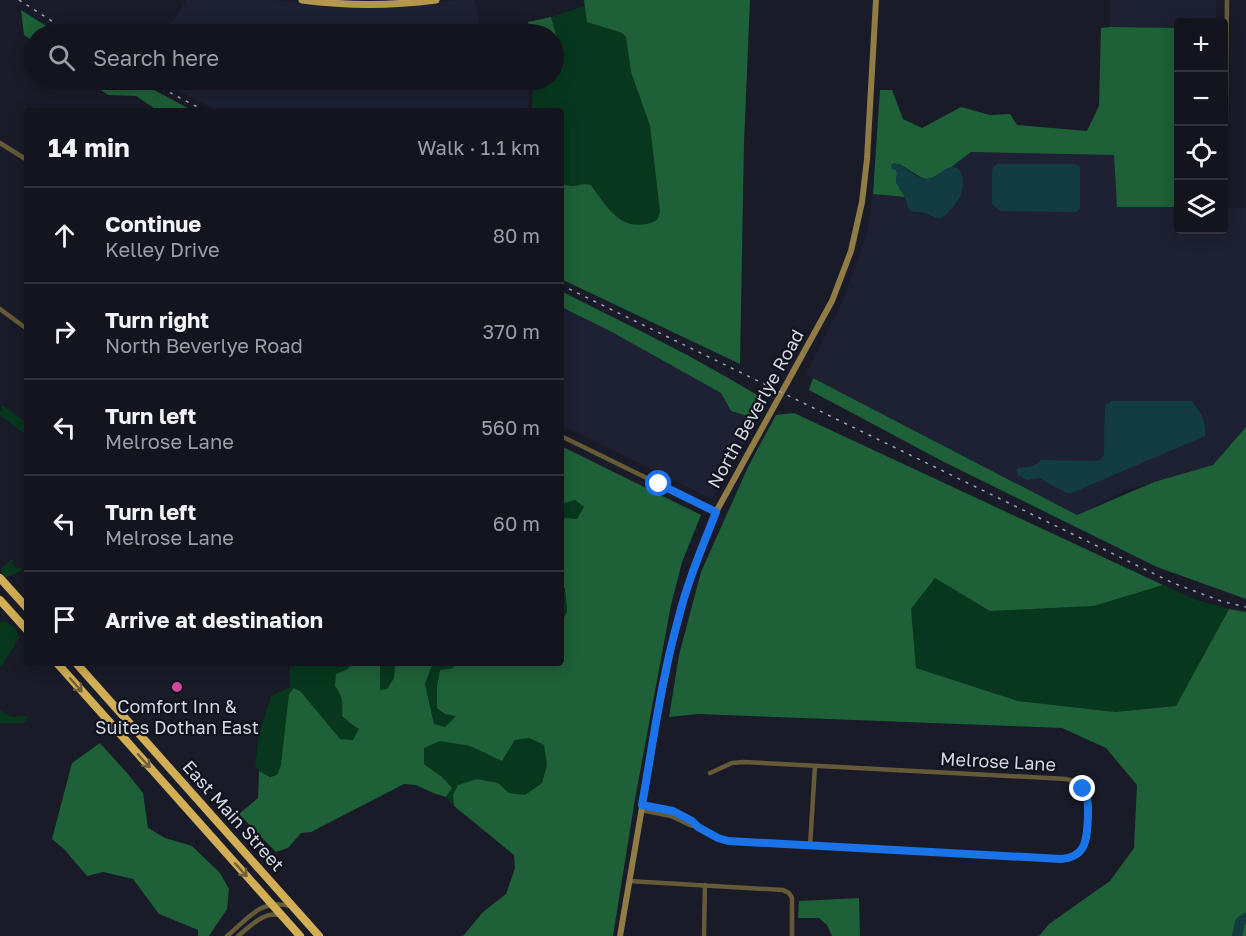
<!DOCTYPE html>
<meta charset="utf-8">
<style>
body{margin:0;font-family:"Golos Text",sans-serif;background:#20212b;color:#f1f3f6}
.controls{position:absolute;right:18px;top:18px;display:grid;overflow:hidden;border-radius:6px;box-shadow:0 3px 15px #0003}
.controls button{width:54px;height:54px;display:grid;place-items:center;padding:0;border:0;border-bottom:2px solid #32333c;background:#13141e;color:#f1f3f6;font:30px sans-serif}
.stop{position:absolute;width:18px;height:18px;margin:-14px;border:4px solid #1a73e8;border-radius:50%;background:#fff}
.stop.end{background:#1a73e8;border-color:#fff;box-shadow:0 2px 6px #0008}
.list{margin:0;padding:0;list-style:none}
h2{display:flex;justify-content:space-between;align-items:center;height:78px;margin:0;padding:0 24px;font-size:26px}
h2 small{font-size:20px;font-weight:400;color:#9d9ea4}
.list li{display:grid;grid-template-columns:39px 1fr auto;gap:18px;align-items:center;box-sizing:border-box;height:96px;padding:0 24px;border-top:2px solid #32333c}
.list b{display:block;font-size:22px;white-space:nowrap}
.list p{margin:0;font-size:20px;white-space:nowrap;color:#9d9ea4}
.list em{font-size:20px;font-style:normal;color:#9d9ea4}
.icon{flex:none;width:33px;height:33px;fill:none;stroke:currentColor;stroke-width:2;stroke-linecap:round;stroke-linejoin:round}
.map{position:relative;flex:none;width:1246px;height:936px;overflow:hidden}
.search{position:absolute;background:#13141e;box-shadow:0 3px 15px #0003;left:24px;top:24px;width:540px;height:66px;display:flex;align-items:center;gap:15px;box-sizing:border-box;padding:0 21px;border-radius:33px;color:#9d9ea4;font-size:22px}
.panel{position:absolute;background:#13141e;box-shadow:0 3px 15px #0003;left:24px;top:108px;width:540px;height:558px;border-radius:6px}
.map>svg:first-child{display:block}
.built{fill:#1e2134}
.green{fill:#07381d}
.forest{fill:#1e6038}
.water{fill:#123c41}
.lines{fill:none;stroke-linecap:round;stroke-linejoin:round}
.river{stroke:#123c41;stroke-width:10}
.street{stroke:#675a38;stroke-width:4.5}
.secondary{stroke:#927c45;stroke-width:6}
.primary{stroke:#b3974e;stroke-width:7}
.highway{stroke:#d2af55;stroke-width:8}
.rail{stroke:#a3a5af;stroke-width:1.5;stroke-dasharray:3 6;stroke-linecap:butt}
.oneway{stroke:#71603a}
.route{stroke:#1a73e8;stroke-width:8}
.hotel-dot{fill:#d1479c;stroke:#10121e;stroke-width:2}
.labels{text-anchor:middle;stroke-width:4.5;stroke-linejoin:round;paint-order:stroke}
.street-label{font-size:18px;fill:#d6d8e1;stroke:#10121e}
.poi-label{font-size:18px;fill:#d6d8e1;stroke:#10121e}
</style>
<div class="map">
<svg width="1246" height="936" viewBox="0 0 1246 936">
<rect width="100%" height="100%" fill="#191b28"/>
<path class="built" d="M187,0H274L325,7L372,8L404,7L455,0H474L479,17L475,34H164Z
M1110,0H1216V22H1178V28L1110,27Z
M157,80H530L527,111H217Z
M971,152L1114,155L1117,207H1178V230H1224V208H1246V427L1213,465L1128,489L1077,515L806,374L841,305L859,258L867,230L873,194L905,197L916,213L926,214L933,218L956,167L950,168Z
M561,308L610,331L721,393L731,411L757,419L712,499L561,425Z"/>
<path class="green" d="M585,6L588,22L622,33L626,37L631,72L650,126L660,212L657,220C623,236 609,209 591,185C578,182 577,190 561,183V111H531L534,80H554V44L558,41L551,17Z
M2,405L27,423V436L0,415V412L3,409L1,408Z
M575,500L584,507L578,519L566,518L561,519V504Z
M12,559L14,560L12,563L17,569L19,567L22,569L13,575L6,577L2,574V568Z
M935,578L990,611L1094,606L1163,585L1193,599L1229,609L1176,706L1115,712L1018,701L916,668L911,609Z
M561,588H565L567,611L561,624Z
M2,621C10,621 18,630 19,638L0,668V622Z
M290,663H354L346,670L336,674L343,701L342,716L350,723L359,729L354,740L340,739L281,766L277,775C268,777 261,773 255,766L259,734L271,696L290,687Z
M380,663H395L394,678L387,689L380,690Z
M433,663H456L453,668L440,670L437,686V708L457,716L445,727L434,724L425,684Z
M0,710C14,720 10,716 25,716L28,718L24,723H0Z
M529,738L544,745L547,765L542,783L525,796L509,793L498,783L453,795L454,806L446,797L451,788L442,777L424,764V748L440,741L470,746L502,761L515,740Z"/>
<path class="forest" d="M584,0H750L744,142L740,364L561,279V183C577,190 578,182 591,185C608,209 624,236 657,220L660,212L650,126L631,72L626,37L622,33L587,22Z
M21,10L59,34H34V42L24,35Z
M551,17L558,42L554,44V34H530L528,22Z
M1110,27L1178,28V207H1117L1114,155L971,152L950,168L935,177L927,179L922,178L899,164L896,170L897,173L896,182L905,197L873,194L880,90H892L903,119L922,128L961,107L990,115L1010,114L1017,125L1087,131L1099,106L1101,28Z
M87,80H136L193,111H158L136,96L108,95Z
M561,291C630,326 700,359 765,400L757,419L731,411L721,393L610,331L561,307Z
M813,378L1077,515L1154,482L1213,465L1246,427V599L1157,567L944,462L809,390Z
M794,413L1163,585L1094,606L990,611L935,578L911,609L916,668L1018,701L1115,712L1176,706L1229,609L1246,612V936H1039L1049,924L1110,881L1134,848L1137,785L1106,748L1062,728L698,714L669,717L679,655L701,572L748,467L776,415Z
M561,446L701,515L682,562L671,605L635,799L613,936H463L483,912L506,894L515,868L514,855L454,806L453,795L458,785L477,779L498,783L509,793L525,795L542,783L547,765L544,745L529,738L515,740L502,761L470,746L440,741L424,748V764L442,777L452,788L446,797L433,793L416,785L404,784L311,832L301,833L288,848L276,852L239,814L258,798L259,771L270,777L277,775L281,765L289,694L294,688L301,692L340,739L353,740L359,729L350,723L342,716C343,701 343,698 335,686L336,674L346,670L354,663H380V690L387,689L394,678L395,663H433L425,684L434,724L445,727L456,716L445,714L437,708V686L440,670L453,668L456,663H561V624L567,611L565,588H561V519L566,518L577,519L584,507L575,500L561,504Z
M100,743L127,773L143,793L148,828L165,838L192,846L220,873L229,889L227,909L209,936H198V930L159,914L133,879L103,872L87,876L64,849L52,839L72,763Z
M859,898L860,936H832L827,925L819,918H798L799,901Z"/>
<path class="water" d="M894,163C905,165 917,180 927,179C937,178 947,163 957,168C964,171 964,188 961,194C959,201 947,217 940,218C935,219 932,216 927,214C921,212 915,212 909,211L905,197L896,182L897,173L896,170L892,169L891,165Z
M997,164H1075L1080,167V209L1076,212L1000,211L992,204V173L993,167Z
M1111,401H1191C1200,409 1207,424 1205,436L1069,494L1039,478L1027,480L1018,475L1016,469C1027,465 1032,470 1041,460L1097,461L1100,460L1104,455L1105,409L1106,405Z"/>
<g class="lines">
<path class="river" d="M1237,936L1240,922L1246,918"/>
<path class="street" d="M0,143L27,160
M1225,203L1227,0
M0,309L27,329
M561,436L716,512
M642,805L673,811L692,821L698,827L718,838L734,842L1061,859C1085,857 1087,841 1088,821C1088,801 1090,784 1066,779L744,762L732,763L710,773
M641,810L671,816L690,825L698,827
M810,846L815,766
M629,881L783,890L789,893L792,898V936
M227,936C249,918 260,899 290,906
M238,936C251,926 262,912 279,915
M704,936L705,885"/>
<path class="secondary" d="M620,936L658,714L673,639L691,575L716,512L832,301L851,251L862,202L867,159L876,0"/>
<path class="primary" d="M302,0C347,6 391,6 436,0"/>
<path class="highway" d="M0,578L27,608
M0,600L27,630
M57,663L300,936
M76,663L319,936"/>
<path class="rail" d="M19,0L72,34
M146,80L205,111
M561,285L1173,583L1221,601L1246,607"/>
</g>
<defs><path id="oneway-shaft" d="M-6 0H5M1.5-3L5.5 0L1.5 3" fill="none" stroke-width="1.6" stroke-linecap="round" stroke-linejoin="round" transform="scale(1.5)"/></defs>
<g class="oneway">
<use href="#oneway-shaft" transform="translate(76 685) rotate(49)"/>
<use href="#oneway-shaft" transform="translate(144 761) rotate(48)"/>
<use href="#oneway-shaft" transform="translate(241 870) rotate(48)"/>
</g>
<g class="lines">
<path class="route" d="M659,484L716,512C702,548 687,583 678,620C661,681 653,743 642,805L673,811L692,821L698,827L718,838L728,841L1061,859C1087,857 1087,838 1088,817C1088,806 1089,798 1083,789"/>
</g>
<circle class="hotel-dot" cx="177" cy="687" r="6"/>
<g class="labels">
<g class="street-label">
<text transform="translate(756 409) rotate(-61)" y="6">North Beverlye Road</text>
<text transform="translate(998 762) rotate(3)" y="6">Melrose Lane</text>
<text transform="translate(233 816) rotate(48)" y="6">East Main Street</text>
</g>
<g class="poi-label">
<text x="177" y="713">Comfort Inn &amp;<tspan x="177" dy="21">Suites Dothan East</tspan></text>
</g>
</g>
</svg>
<div class="controls">
<button>+</button>
<button>−</button>
<button><svg class="icon" aria-label="locate" viewBox="0 0 24 24"><circle cx="12" cy="12" r="6"/><path d="M12 2v4M12 18v4M2 12h4M18 12h4"/></svg></button>
<button><svg class="icon" aria-label="layers" viewBox="0 0 24 24"><path d="M12 4l9 5-9 5-9-5zM3 14l9 5 9-5"/></svg></button>
</div>
<div class="stop" style="left:659px;top:484px"></div>
<div class="stop end" style="left:1083px;top:789px"></div>
<div class="search"><svg class="icon" aria-label="search" viewBox="0 0 24 24"><circle cx="10" cy="10" r="6"/><path d="M15 15l6 6"/></svg>Search here</div>
<section class="panel">
<h2>14 min<small>Walk · 1.1 km</small></h2>
<ul class="list">
<li><svg class="icon" aria-label="ahead" viewBox="0 0 24 24"><path d="M12 20V5M6 11l6-6 6 6"/></svg><div><b>Continue</b><p>Kelley Drive</p></div><em>80 m</em></li>
<li><svg class="icon" aria-label="right" viewBox="0 0 24 24"><path d="M7 20v-9h11M14 6l5 5-5 5"/></svg><div><b>Turn right</b><p>North Beverlye Road</p></div><em>370 m</em></li>
<li><svg class="icon" aria-label="left" viewBox="0 0 24 24"><path d="M17 20v-9H6M10 6l-5 5 5 5"/></svg><div><b>Turn left</b><p>Melrose Lane</p></div><em>560 m</em></li>
<li><svg class="icon" aria-label="left" viewBox="0 0 24 24"><path d="M17 20v-9H6M10 6l-5 5 5 5"/></svg><div><b>Turn left</b><p>Melrose Lane</p></div><em>60 m</em></li>
<li><svg class="icon" aria-label="arrive" viewBox="0 0 24 24"><path d="M6 21V4h12l-3 4 3 4H6"/></svg><div><b>Arrive at destination</b></div></li>
</ul>
</section>
</div>
